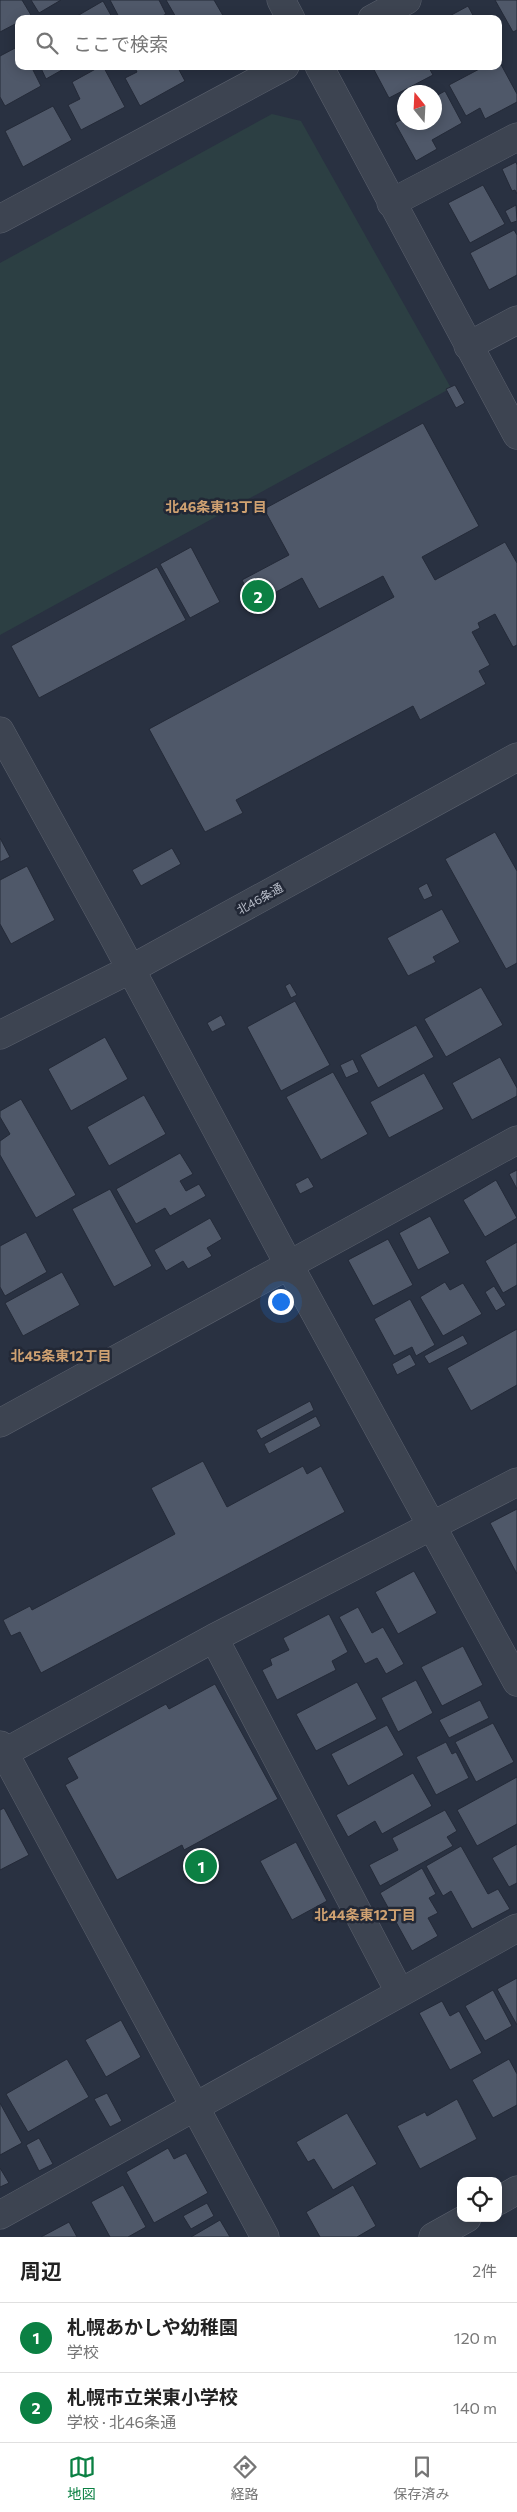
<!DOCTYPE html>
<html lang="ja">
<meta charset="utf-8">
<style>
body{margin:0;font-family:Commissioner,"Noto Sans JP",sans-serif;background:#f6f6f6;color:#222}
.controls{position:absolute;right:15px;bottom:15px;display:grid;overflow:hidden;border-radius:10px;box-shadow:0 2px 12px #0003}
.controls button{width:45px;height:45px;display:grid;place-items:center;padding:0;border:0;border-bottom:1px solid #e0e0e0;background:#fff;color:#222;font:25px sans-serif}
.compass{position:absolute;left:397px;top:85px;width:45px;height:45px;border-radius:50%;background:#fff;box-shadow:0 2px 12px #0003;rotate:342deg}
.you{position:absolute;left:280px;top:1301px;width:18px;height:18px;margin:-12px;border:4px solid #fff;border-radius:50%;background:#1a73e8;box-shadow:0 0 0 8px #1a73e833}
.badge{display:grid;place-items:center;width:32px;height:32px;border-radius:50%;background:#0b8043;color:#fff;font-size:16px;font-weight:700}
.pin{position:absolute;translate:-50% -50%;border:2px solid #fff;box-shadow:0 1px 5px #0006}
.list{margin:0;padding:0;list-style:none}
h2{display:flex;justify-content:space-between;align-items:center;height:65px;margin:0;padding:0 20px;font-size:21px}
h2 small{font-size:16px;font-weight:400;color:#767676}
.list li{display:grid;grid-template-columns:32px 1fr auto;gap:15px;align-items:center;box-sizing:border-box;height:70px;padding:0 20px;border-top:1px solid #e0e0e0}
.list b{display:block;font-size:19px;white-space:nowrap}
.list p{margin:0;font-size:16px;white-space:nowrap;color:#767676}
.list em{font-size:16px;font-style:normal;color:#767676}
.icon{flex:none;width:28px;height:28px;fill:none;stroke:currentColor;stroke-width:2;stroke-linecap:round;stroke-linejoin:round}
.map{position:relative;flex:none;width:517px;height:2237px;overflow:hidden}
.search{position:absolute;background:#fff;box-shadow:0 2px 12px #0003;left:15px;right:15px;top:15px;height:55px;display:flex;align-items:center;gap:12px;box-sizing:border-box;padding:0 18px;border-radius:10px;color:#767676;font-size:19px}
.sheet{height:205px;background:#fff}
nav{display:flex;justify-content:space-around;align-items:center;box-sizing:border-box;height:70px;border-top:1px solid #e0e0e0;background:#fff;font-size:14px;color:#767676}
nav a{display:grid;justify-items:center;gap:2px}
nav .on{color:#0b8043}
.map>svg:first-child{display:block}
.green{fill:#2c3f43}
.building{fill:#4f5869;stroke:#242a38}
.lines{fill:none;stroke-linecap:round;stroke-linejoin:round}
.minor-casing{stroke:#5b616e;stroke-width:29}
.minor{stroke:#3d4451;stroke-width:28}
.labels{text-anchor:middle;stroke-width:5;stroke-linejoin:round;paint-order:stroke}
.street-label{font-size:12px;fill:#babfcb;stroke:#222836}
.neighbourhood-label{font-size:14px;font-weight:bold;fill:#cfa171;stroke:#222836}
</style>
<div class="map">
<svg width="517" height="2237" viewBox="0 0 517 2237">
<rect width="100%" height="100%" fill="#293141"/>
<path class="green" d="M272,114L301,121L451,388L0,635V263Z"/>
<path class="building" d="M0,0H22L31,15L19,19V22L0,32Z
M31,0H61L39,13Z
M110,0H159L166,14L157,19H120Z
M166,0H214L225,19H177Z
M495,0H517V30L513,32Z
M103,1L113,19H72Z
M468,6L475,19H444Z
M19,46V66H31L41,86L5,106L0,97V56Z
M498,59L517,94V102L485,119L480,108L466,116L449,85L485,66H498Z
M40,66H69L46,79Z
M101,66H103L125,107L81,130L68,105L80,99L72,82Z
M134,66H177L185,81L140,106L125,78L137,72Z
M372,66H428L433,75L389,98Z
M445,91L462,123L432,140L437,149L416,161L395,123L404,118V122H434V97Z
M53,106L72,140L23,167L5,131Z
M516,162L517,165V194L515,190L512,191L502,169Z
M483,185L505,224L470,243L448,203Z
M516,205L517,221L511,223L505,211Z
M514,230L517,235V275L489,290L470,253Z
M455,385L465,403L456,408L446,389Z
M423,423L479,526L422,557L435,580L505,542L517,563V645L513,647L495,614L478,623L480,628L472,632L490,665L479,671L486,684L420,720L413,706L236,800L243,813L205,832L149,729L394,597L383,576L319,609L302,578L254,604L242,580L289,555L264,509Z
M191,547L220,602L190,618L160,564Z
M157,567L186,620L39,698L11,646Z
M495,832L517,871V963L506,969L445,859Z
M0,838L10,857L0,862Z
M172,848L181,864L141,886L132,870Z
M27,866L55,920L11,944L0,924V880Z
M427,883L433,896L424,900L418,888Z
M442,909L460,942L433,957L436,962L408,976L387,938Z
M290,983L297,995L291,998L285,986Z
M481,987L503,1025L446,1057L424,1019Z
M295,1001L330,1065L281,1091L247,1027Z
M221,1015L226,1025L212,1032L207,1023Z
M416,1025L434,1057L378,1088L360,1055Z
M105,1037L128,1079L71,1111L48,1069Z
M500,1057L517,1088V1096L472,1120L452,1083Z
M353,1059L359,1072L346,1078L340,1065Z
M333,1072L368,1134L321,1160L286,1097Z
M424,1073L444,1109L389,1138L370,1102Z
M144,1095L166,1134L109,1166L87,1127Z
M21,1099L76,1195L36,1218L0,1155V1141L10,1134L0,1117V1111Z
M180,1153L193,1174L180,1181L186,1191L199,1184L206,1196L170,1216L165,1208L136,1224L116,1189Z
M517,1170V1189L509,1174Z
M308,1177L314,1187L300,1194L295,1184Z
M496,1180L517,1218L485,1237L463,1200Z
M110,1189L152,1266L114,1287L72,1209Z
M430,1216L450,1253L418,1270L399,1233Z
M210,1218L222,1239L207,1248L212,1256L188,1269L183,1261L166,1271L154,1250Z
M26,1232L47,1272L5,1296L0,1287V1246Z
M388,1239L413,1285L373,1306L348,1260Z
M517,1242V1285L503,1293L485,1261Z
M62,1272L80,1305L23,1336L5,1303Z
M445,1282L450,1290L463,1283L482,1314L443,1336L420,1297Z
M494,1286L506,1305L496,1311L485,1292Z
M410,1299L435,1345L416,1356L412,1347L394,1356L374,1319Z
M517,1329V1385L471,1411L447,1368Z
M463,1335L468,1344L429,1364L424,1356Z
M410,1354L416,1365L397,1375L392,1364Z
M310,1401L314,1410L261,1439L256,1430Z
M316,1416L321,1426L269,1454L264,1444Z
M203,1461L227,1507L303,1466L307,1474L321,1466L345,1512L41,1673L20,1632L11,1636L3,1620L30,1606L32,1610L175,1534L151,1488Z
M517,1509V1574L490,1523Z
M414,1571L437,1613L398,1634L375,1592Z
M358,1607L372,1633L383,1627L404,1664L386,1674L377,1658L365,1664L339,1617Z
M329,1614L348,1652L332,1661L336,1670L277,1700L262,1670L272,1665L270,1659L289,1650L283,1638Z
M463,1646L483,1685L442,1706L421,1667Z
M416,1680L433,1713L398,1732L381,1698Z
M357,1682L377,1719L316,1751L296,1714Z
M215,1684L278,1799L184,1850L182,1845L117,1880L65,1785L78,1778L67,1758L166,1704L169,1709Z
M480,1700L489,1718L449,1738L439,1720Z
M493,1723L514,1762L476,1782L455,1742Z
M387,1725L404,1755L348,1786L331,1754Z
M446,1742L452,1754L456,1752L469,1778L436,1795L416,1757Z
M413,1773L432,1806L382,1834L375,1821L348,1837L336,1815Z
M517,1777V1824L477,1846L457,1810Z
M4,1808L29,1855L0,1870V1810Z
M445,1810L457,1831L447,1837L453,1846L380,1886L369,1865L398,1850L392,1838Z
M296,1842L327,1901L292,1920L260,1861Z
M517,1844V1883L509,1887L492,1858Z
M461,1846L488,1894L498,1889L510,1909L472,1929L451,1891L443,1896L426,1866Z
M422,1868L436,1894L429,1898L438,1913L428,1918L438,1936L412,1951L380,1893Z
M517,1978V2025L497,1989Z
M493,1990L512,2026L485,2041L465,2006Z
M442,2001L450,2016L459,2011L482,2053L450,2070L419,2013Z
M121,2020L141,2057L106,2077L85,2040Z
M67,2059L89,2097L28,2132L6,2094Z
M509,2059L517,2074V2105L493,2118L472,2080Z
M107,2093L122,2121L110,2127L94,2099Z
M457,2099L477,2139L420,2169L397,2126L425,2112L427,2116Z
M0,2103L22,2143L0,2155Z
M347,2113L377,2164L333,2190L314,2159L308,2162L296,2142Z
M39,2138L53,2164L39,2171L26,2145Z
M168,2148L174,2159L186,2153L208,2193L154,2223L126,2172Z
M0,2168L9,2183L0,2187Z
M123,2185L146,2227L128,2237H110L91,2202Z
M353,2185L376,2226L357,2237H320L306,2212Z
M207,2203L214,2216L191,2229L183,2216Z
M220,2220L230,2237H191Z
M69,2222L77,2237H41Z"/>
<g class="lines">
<g class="minor-casing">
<path id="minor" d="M281,0L291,19
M372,19L407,0
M319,66L517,435
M391,203L517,137
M0,219L285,66
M468,346L517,320
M0,731L112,934L289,1265L517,1682
M0,1035L131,969L517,757
M0,1423L517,1140
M214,1638L400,1993
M0,1745L265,2237
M0,1755L214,1638L517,1482
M498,2201L517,2190
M0,2215L517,1928
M433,2237L467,2218"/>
</g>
<use href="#minor" class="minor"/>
</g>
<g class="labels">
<g class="street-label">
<text transform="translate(260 899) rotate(-29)" y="4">北46条通</text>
</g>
<g class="neighbourhood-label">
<text x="216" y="512">北46条東13丁目</text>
<text x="61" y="1361">北45条東12丁目</text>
<text x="365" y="1920">北44条東12丁目</text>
</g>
</g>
</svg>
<div class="controls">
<button><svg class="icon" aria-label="locate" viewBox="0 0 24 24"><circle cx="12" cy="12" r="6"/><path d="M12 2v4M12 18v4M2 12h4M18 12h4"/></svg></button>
</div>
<svg class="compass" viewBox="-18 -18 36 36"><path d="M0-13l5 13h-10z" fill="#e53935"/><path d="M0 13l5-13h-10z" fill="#767676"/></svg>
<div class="you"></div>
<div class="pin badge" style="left:201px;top:1866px">1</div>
<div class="pin badge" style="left:258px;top:596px">2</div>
<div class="search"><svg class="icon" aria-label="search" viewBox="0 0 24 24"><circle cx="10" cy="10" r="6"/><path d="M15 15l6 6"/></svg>ここで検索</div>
</div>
<section class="sheet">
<h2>周辺<small>2件</small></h2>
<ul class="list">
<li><span class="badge">1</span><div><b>札幌あかしや幼稚園</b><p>学校</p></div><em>120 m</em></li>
<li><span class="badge">2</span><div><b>札幌市立栄東小学校</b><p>学校 · 北46条通</p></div><em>140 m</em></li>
</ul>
</section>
<nav>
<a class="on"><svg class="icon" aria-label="map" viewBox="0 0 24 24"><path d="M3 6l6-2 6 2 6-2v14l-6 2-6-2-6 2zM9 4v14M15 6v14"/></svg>地図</a>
<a><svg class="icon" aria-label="directions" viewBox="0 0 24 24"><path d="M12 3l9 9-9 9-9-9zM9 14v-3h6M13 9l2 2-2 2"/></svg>経路</a>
<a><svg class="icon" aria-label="saved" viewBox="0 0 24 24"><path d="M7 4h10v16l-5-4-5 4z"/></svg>保存済み</a>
</nav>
